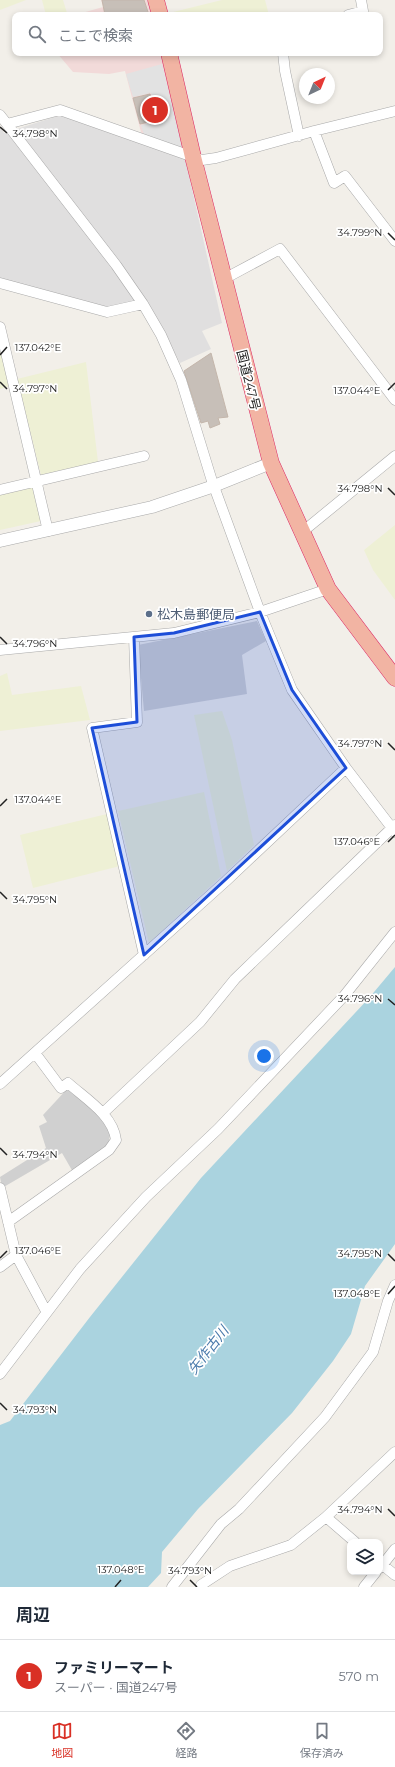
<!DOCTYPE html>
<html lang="ja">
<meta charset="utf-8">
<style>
body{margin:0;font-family:Montserrat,"Noto Sans JP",sans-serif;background:#f6f6f7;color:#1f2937}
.controls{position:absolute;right:12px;bottom:12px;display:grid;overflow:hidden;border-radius:8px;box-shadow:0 2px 6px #0003}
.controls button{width:36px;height:36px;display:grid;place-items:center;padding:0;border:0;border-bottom:1px solid #e0e1e3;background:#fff;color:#1f2937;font:20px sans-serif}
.compass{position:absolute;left:299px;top:68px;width:36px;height:36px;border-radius:50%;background:#fff;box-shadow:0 2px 6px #0003;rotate:43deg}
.you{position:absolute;left:264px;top:1056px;width:14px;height:14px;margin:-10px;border:3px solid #fff;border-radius:50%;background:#1a73e8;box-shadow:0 0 0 6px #1a73e833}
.badge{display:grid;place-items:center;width:26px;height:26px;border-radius:50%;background:#d93025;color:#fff;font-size:13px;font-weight:700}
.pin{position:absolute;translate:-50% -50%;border:2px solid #fff;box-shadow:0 1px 4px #0006}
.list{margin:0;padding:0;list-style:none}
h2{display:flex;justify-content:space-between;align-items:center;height:52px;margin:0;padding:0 16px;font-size:17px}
h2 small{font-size:13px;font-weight:400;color:#747a83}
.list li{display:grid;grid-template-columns:26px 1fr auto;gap:12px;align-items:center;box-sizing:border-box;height:72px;padding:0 16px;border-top:1px solid #e0e1e3}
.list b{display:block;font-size:15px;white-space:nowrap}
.list p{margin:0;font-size:13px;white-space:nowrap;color:#747a83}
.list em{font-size:13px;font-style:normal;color:#747a83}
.icon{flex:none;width:22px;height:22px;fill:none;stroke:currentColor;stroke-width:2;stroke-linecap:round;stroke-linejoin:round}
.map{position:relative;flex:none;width:395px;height:1587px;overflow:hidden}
.search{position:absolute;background:#fff;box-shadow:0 2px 6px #0003;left:12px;right:12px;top:12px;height:44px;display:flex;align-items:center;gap:10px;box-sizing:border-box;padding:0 14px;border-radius:8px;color:#747a83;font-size:15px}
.sheet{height:124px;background:#fff}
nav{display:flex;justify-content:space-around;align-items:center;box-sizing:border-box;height:56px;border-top:1px solid #e0e1e3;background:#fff;font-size:11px;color:#747a83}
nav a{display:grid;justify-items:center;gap:2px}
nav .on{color:#d93025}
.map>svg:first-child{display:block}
.residential{fill:#e0dfdf}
.commercial{fill:#f2dad9}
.religious{fill:#d0d0d0}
.farmland{fill:#eef0d5}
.parking{fill:#e2e2e2}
.water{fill:#aad3df}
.building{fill:#c7bfb8;stroke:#c4b6ab}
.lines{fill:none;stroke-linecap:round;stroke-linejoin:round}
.minor-casing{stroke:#a9a9a9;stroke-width:11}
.tertiary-casing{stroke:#a9a9a9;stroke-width:13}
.trunk-casing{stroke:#dc2a67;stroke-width:17}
.minor{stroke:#fff;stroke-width:10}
.tertiary{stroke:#fff;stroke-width:12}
.trunk{stroke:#f2b4a3;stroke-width:16}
.marked{fill:#1d4ed8;fill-opacity:0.2;stroke:#1d4ed8;stroke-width:3;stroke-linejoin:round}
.ticks{fill:none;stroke:#222;stroke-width:1.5}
.service-dot{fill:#5c6f8a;stroke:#fff;stroke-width:1.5}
.labels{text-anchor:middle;stroke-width:3.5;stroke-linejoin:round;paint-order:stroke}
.street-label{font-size:13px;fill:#222;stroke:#fff}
.service-label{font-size:13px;fill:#4e5e75;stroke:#fff;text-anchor:start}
.water-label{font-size:14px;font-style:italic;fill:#4a7aab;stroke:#fff}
.ticks-label{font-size:10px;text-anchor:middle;fill:#222;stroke:#fff;stroke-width:3.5;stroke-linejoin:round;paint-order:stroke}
</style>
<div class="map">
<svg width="395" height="1587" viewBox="0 0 395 1587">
<rect width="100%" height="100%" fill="#f2efe9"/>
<path class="residential" d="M61,115L185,158L222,323L202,331L211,349L180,363L147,301L105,308L0,278V127L4,133Z"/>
<path class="commercial" d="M101,0H148L151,15H75L103,7Z
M57,53H161L185,152L142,136L125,71L109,74L73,72Z"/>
<path class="religious" d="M257,621L266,641L242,655L247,694L144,711L138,645Z
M68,1088L101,1116L111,1128L108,1147L73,1172L62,1153L2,1188L0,1177L46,1148L39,1126L47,1122L43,1115Z"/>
<path class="farmland" d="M0,0H26L0,10Z
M42,0H63L67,13L62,15H46Z
M222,0H265L269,15H170L169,13Z
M0,347L10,386L0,389Z
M86,362L98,462L41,475L17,379Z
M33,487L41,521L0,530V495Z
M395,525V600L373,570L364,550Z
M7,673L12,695L81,686L90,720L0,731V676Z
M222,711L232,740L254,845L227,871L194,715Z
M204,792L221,876L149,943L118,811Z
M107,814L120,866L33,888L20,835Z"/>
<path class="parking" d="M162,64L183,148L144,135L141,125L158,121L151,93L133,97L126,74Z"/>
<path class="water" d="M395,967V1244L365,1286L351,1334L333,1361L292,1413L198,1509L162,1552L161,1573L148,1587H0V1425L10,1421L90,1317L201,1178L369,998Z"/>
<path class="building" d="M102,0H144L149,15H105Z
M150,94L157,120L140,124L133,98Z
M211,353L228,417L218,418L220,424L210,428L208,421L201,423L184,371Z"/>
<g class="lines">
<g class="minor-casing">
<path id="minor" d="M348,15L363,11L361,0
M283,53L285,71L299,136
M0,115L116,265L143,304L161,335L181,380L212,481L260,612L292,690L346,768L395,832
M7,124L60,110L202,160L216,158L314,131L395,111
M314,131L334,183L345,176L395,241
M224,279L280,249L395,400
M0,283L107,312L143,304
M0,327L48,531
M0,490L144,456
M301,533L395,456
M134,637L137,722L92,728L144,955
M0,650L174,633L260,612L328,589
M0,1084L226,881L346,768
M103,1113L200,1022L235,979L395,825
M0,1188L16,1255L46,1311
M8,1222L109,1150L116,1140C113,1115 86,1099 68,1083L61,1088L35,1053
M0,1267L16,1255
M0,1374L80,1269L146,1197L218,1129L344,996L395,932
M326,1517L355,1542
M380,1563L395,1575
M380,1568L395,1549
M201,1585L230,1566L291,1545L326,1517L395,1452
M172,1587L221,1524L239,1509L325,1417L373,1352L388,1301L395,1285
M364,1587L376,1572"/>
</g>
<g class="tertiary-casing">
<path id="tertiary" d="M0,541L152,507L214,486L271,463"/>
</g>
<g class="trunk-casing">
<path id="trunk" d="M156,0L160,15
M169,53L193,157L271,463L328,589L395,678"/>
</g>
<use href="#minor" class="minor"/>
<use href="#tertiary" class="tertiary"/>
<use href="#trunk" class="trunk"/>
</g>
<path class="marked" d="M260,612L292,690L346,768L144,955L92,728L137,722L134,637L174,633Z"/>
<path class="ticks" d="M0,127L7,133M388,233L395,240M0,355L7,347M0,382L7,389M388,390L395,383M388,488L395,495M0,637L7,644M388,743L395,750M0,806L7,799M388,842L395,835M0,892L7,899M388,999L395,1005M0,1148L7,1155M388,1254L395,1261M0,1258L7,1251M388,1294L395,1286M0,1403L7,1410M388,1509L395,1516M190,1580L197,1587M115,1587L121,1580"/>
<circle class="service-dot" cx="149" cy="614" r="4"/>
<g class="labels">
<g class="street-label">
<text transform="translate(249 380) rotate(76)" y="5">国道247号</text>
</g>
<g class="service-label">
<text x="157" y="619">松木島郵便局</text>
</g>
<g class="water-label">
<text transform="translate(208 1350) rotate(-52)" y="5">矢作古川</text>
</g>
</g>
<g class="ticks-label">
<text x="35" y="137">34.798°N</text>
<text x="360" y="236">34.799°N</text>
<text x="38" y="351">137.042°E</text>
<text x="35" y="392">34.797°N</text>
<text x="357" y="394">137.044°E</text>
<text x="360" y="492">34.798°N</text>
<text x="35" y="647">34.796°N</text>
<text x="360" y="747">34.797°N</text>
<text x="38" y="803">137.044°E</text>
<text x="357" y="845">137.046°E</text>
<text x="35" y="903">34.795°N</text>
<text x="360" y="1002">34.796°N</text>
<text x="35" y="1158">34.794°N</text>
<text x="38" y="1254">137.046°E</text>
<text x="360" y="1257">34.795°N</text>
<text x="357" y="1297">137.048°E</text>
<text x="35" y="1413">34.793°N</text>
<text x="360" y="1513">34.794°N</text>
<text x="121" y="1573">137.048°E</text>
<text x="190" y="1574">34.793°N</text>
</g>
</svg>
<div class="controls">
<button><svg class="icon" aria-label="layers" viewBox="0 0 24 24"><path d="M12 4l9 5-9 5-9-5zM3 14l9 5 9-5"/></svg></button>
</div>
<svg class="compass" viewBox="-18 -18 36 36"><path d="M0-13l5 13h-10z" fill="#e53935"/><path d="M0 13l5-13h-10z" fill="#747a83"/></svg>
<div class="you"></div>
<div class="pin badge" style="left:155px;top:110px">1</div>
<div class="search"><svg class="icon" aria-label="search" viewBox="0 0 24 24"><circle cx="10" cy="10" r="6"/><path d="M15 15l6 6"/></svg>ここで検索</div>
</div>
<section class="sheet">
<h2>周辺<small></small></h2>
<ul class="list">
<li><span class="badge">1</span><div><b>ファミリーマート</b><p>スーパー · 国道247号</p></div><em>570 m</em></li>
</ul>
</section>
<nav>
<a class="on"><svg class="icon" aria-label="map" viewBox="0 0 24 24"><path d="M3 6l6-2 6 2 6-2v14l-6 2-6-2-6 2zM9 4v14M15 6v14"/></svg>地図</a>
<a><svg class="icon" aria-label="directions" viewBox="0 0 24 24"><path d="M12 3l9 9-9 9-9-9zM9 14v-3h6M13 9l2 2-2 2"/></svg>経路</a>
<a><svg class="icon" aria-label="saved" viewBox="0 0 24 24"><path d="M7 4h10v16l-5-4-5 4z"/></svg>保存済み</a>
</nav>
